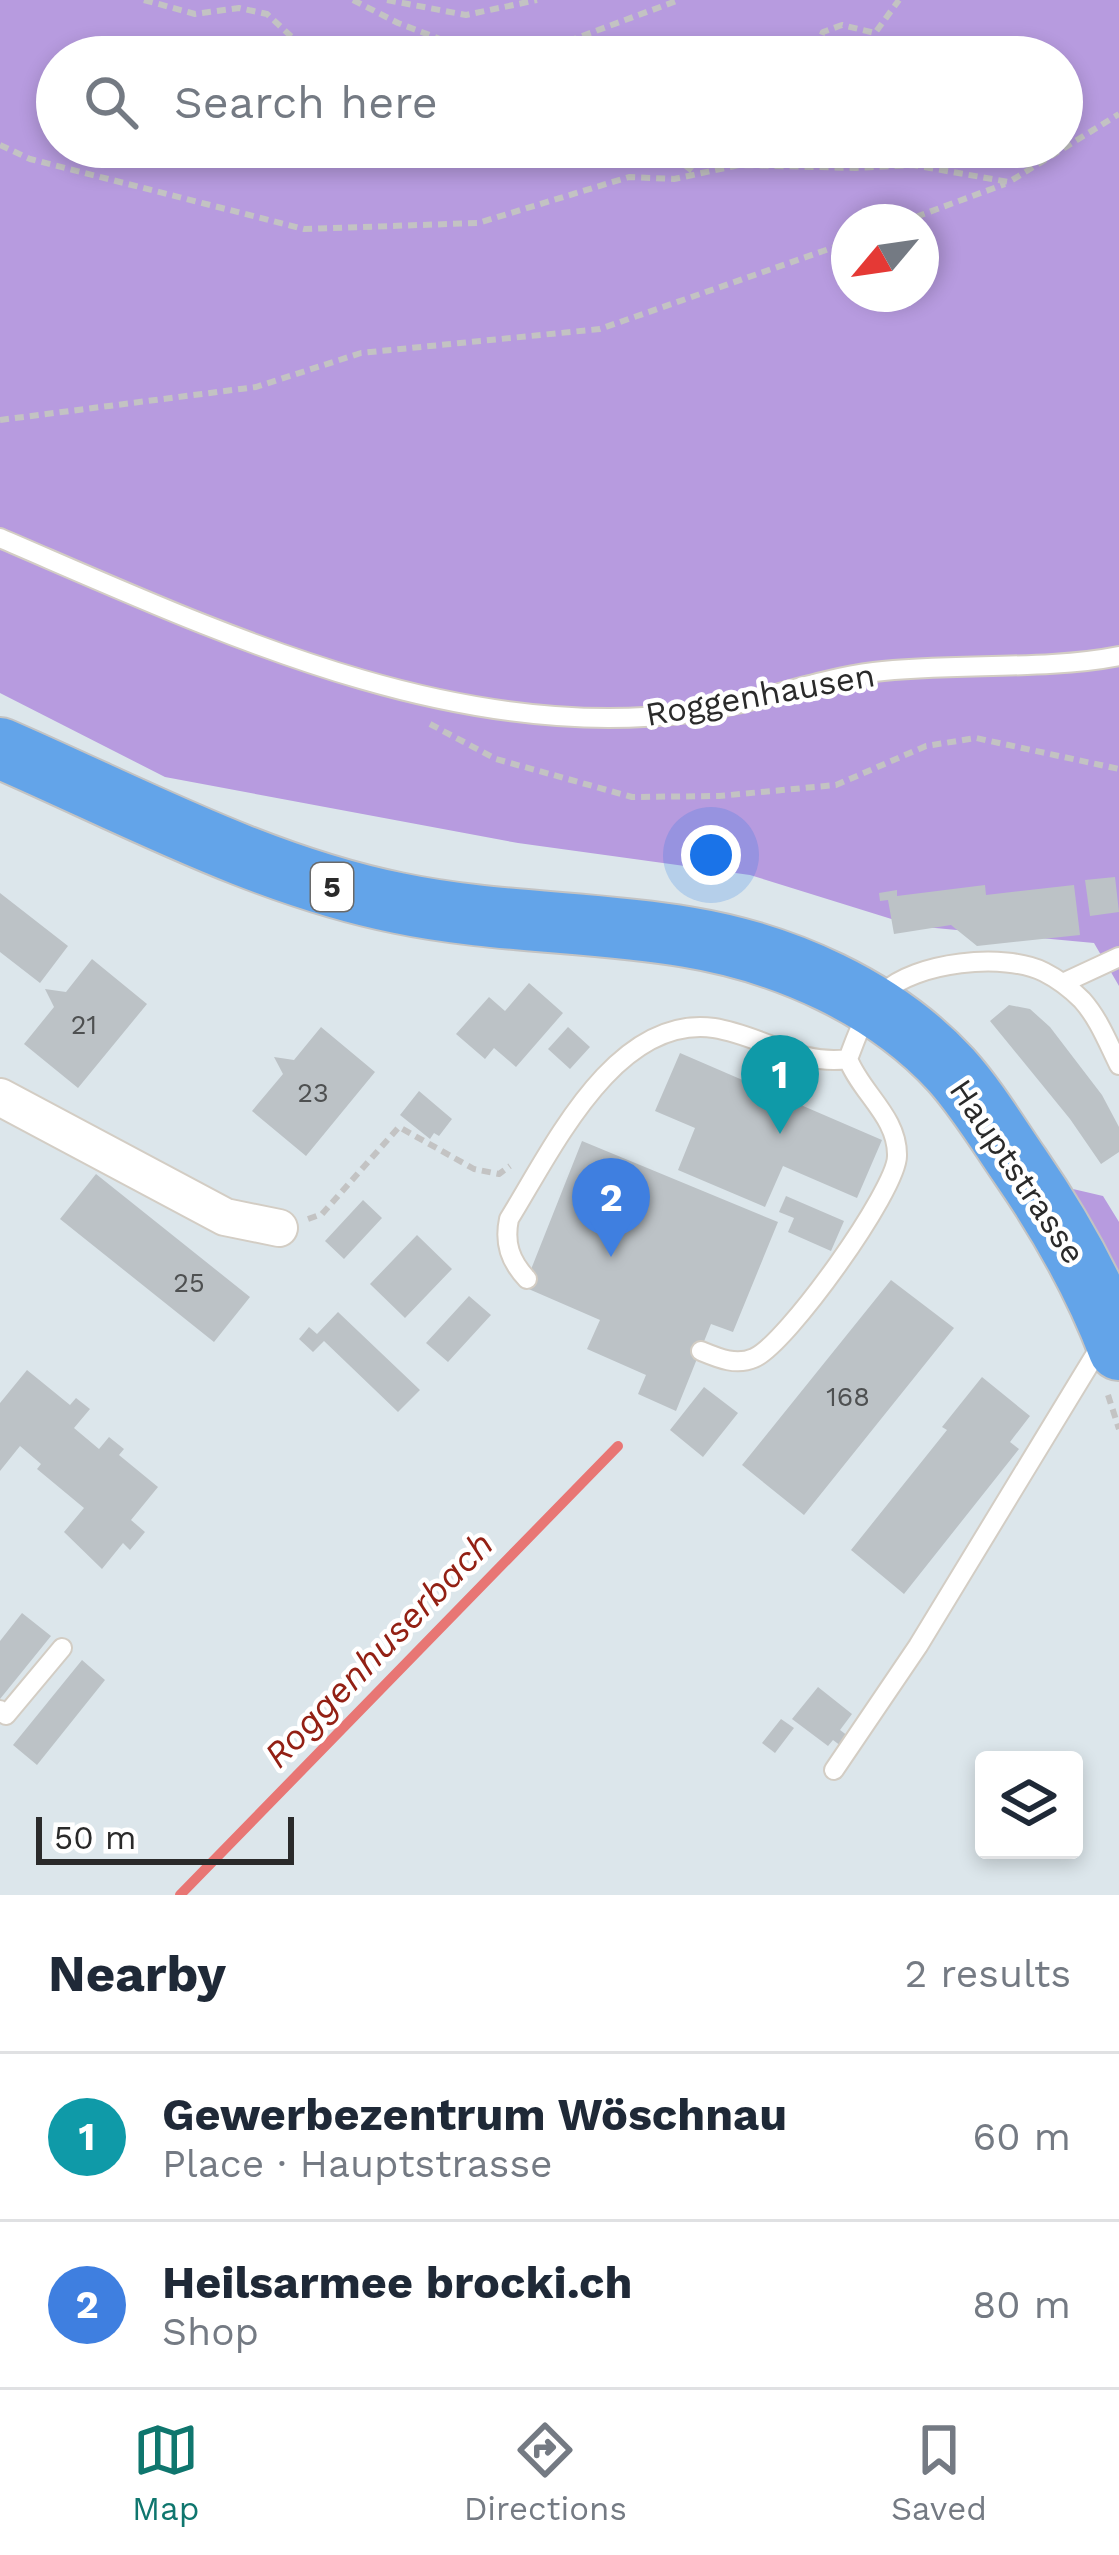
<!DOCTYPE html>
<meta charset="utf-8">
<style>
body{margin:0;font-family:"Work Sans",sans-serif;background:#f6f6f7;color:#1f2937}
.controls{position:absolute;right:36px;bottom:36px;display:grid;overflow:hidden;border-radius:12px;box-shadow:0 6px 18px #0003}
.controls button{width:108px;height:108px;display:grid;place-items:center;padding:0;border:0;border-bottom:3px solid #e0e1e3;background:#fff;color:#1f2937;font:60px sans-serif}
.compass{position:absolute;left:831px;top:204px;width:108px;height:108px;border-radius:50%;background:#fff;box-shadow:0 6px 18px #0003;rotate:241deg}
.scale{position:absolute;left:36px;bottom:30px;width:258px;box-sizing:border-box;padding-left:12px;border:6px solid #2a2a2a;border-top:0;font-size:33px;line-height:42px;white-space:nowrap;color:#2a2a2a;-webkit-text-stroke:9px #fff;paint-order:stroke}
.you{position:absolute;left:711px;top:855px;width:42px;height:42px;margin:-30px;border:9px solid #fff;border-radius:50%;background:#1a73e8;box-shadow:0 0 0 18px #1a73e833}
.badge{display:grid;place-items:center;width:78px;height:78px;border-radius:50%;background:#0f766e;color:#fff;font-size:39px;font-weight:700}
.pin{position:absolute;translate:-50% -99px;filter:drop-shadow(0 3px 6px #0008)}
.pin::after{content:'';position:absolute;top:63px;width:42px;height:36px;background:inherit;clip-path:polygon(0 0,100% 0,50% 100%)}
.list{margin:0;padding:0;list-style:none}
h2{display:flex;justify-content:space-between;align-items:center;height:156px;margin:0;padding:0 48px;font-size:51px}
h2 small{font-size:39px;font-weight:400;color:#747a83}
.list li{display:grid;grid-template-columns:78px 1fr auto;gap:36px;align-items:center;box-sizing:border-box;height:168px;padding:0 48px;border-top:3px solid #e0e1e3}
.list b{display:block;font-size:45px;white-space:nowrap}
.list p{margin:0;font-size:39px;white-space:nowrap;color:#747a83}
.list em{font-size:39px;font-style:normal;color:#747a83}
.icon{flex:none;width:66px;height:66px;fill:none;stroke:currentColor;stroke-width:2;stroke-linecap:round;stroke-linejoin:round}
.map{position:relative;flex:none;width:1119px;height:1895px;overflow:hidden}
.search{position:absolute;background:#fff;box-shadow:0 6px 18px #0003;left:36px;right:36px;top:36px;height:132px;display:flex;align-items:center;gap:30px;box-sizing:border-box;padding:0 42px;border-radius:66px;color:#747a83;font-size:45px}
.sheet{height:492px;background:#fff}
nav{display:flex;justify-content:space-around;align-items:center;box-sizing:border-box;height:168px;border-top:3px solid #e0e1e3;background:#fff;font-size:33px;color:#747a83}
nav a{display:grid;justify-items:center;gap:6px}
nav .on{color:#0f766e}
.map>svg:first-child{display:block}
.green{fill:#b79bdf;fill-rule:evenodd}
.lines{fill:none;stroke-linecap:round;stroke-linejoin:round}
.stream{stroke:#e87674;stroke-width:10}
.building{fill:#bcc2c6}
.service-casing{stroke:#d3cdc4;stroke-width:22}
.minor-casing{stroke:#d3cdc4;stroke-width:40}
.primary-casing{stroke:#c3c3c3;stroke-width:64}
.path{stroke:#c3c3c3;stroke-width:6;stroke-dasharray:9 6;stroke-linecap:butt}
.service{stroke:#fff;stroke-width:18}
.minor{stroke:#fff;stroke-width:36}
.primary{stroke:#63a4e9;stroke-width:60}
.labels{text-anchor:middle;stroke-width:9;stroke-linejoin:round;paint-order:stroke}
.number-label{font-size:27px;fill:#4e5051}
.shield{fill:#fff;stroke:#6a6a6a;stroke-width:3}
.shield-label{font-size:30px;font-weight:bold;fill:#2a2a2a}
.street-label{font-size:33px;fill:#2a2a2a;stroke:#fff}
.water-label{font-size:36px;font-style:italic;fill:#932014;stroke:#fff}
</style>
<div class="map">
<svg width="1119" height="1895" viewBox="0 0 1119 1895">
<rect width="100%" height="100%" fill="#dce6eb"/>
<path class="green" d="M0,0H1119V986L1094,943L914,926L750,875L518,843L165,777L0,693ZM57,57H1062V147H57ZM849,222H921V294H849Z
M1073,1189L1103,1196L1119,1222V1289Z"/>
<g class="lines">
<path class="stream" d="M180,1895L618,1446"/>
</g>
<path class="building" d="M1115,877L1119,912L1090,916L1085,880Z
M985,885L986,895L1074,885L1080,935L977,946L951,925L894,934L888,900L880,901L879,893L897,890V896Z
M0,893L68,946L40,983L0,952Z
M92,959L147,1004L78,1088L24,1044L54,1007L45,989L66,992Z
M529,983L563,1013L516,1067L494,1048L485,1059L456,1034L489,997L505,1011Z
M1009,1005L1030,1009L1050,1027L1102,1095L1119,1127V1152L1101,1164L1070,1119L990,1021Z
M321,1027L375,1072L306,1156L252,1111L283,1074L274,1057L294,1060Z
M568,1027L590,1047L570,1069L548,1049Z
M680,1053L882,1140L857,1198L783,1166L765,1207L678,1170L695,1128L655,1111Z
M419,1091L452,1119L439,1136L434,1133L430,1139L400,1115Z
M582,1141L778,1222L733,1332L711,1324L676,1411L638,1394L646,1375L587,1349L600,1320L524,1287Z
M96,1174L250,1297L214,1342L60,1219Z
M786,1196L844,1221L831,1251L788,1232L794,1218L779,1212Z
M363,1200L382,1218L344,1259L325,1241Z
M417,1235L452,1269L405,1318L370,1284Z
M891,1280L954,1328L804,1515L742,1465Z
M469,1296L491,1315L448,1362L426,1343Z
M338,1312L420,1390L398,1412L324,1341L313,1352L299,1339L309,1327L317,1334Z
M27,1370L70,1405L76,1398L90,1409L74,1428L99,1449L109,1437L124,1449L119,1455L158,1487L131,1520L145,1532L130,1550L123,1543L102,1569L64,1532L84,1508L37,1469L41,1464L20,1446L0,1471V1403Z
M982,1377L1030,1416L1010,1442L1019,1449L904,1594L851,1550L947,1430L942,1427Z
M704,1387L738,1413L703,1457L670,1430Z
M22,1613L51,1636L0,1699V1641Z
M82,1660L105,1680L37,1765L13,1745Z
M818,1687L852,1714L840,1730L848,1736L841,1746L833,1740L828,1746L792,1719Z
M781,1719L794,1728L775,1753L762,1743Z"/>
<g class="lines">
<g class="service-casing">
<path id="service" d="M0,538C212,629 451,744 688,713C751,705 811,680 874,672C952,662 1044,671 1119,656
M1063,983L1119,957
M527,1279C510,1261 504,1243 509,1219C552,1150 615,1014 714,1028C760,1035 799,1066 848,1059C857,1036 865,1010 883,993C915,962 1004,952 1044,972C1058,979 1071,989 1082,1000C1099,1019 1108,1043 1119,1065
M701,1351C718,1358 736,1366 754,1358C786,1345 897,1190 897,1156C898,1117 861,1093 848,1059
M0,1710L6,1715L62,1648
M834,1770L918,1646L1103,1342"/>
</g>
<g class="minor-casing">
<path id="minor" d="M0,1097L225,1217L279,1228"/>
</g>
<g class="primary-casing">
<path id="primary" d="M0,748C129,804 259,875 398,903C493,923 592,921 687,937C784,953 884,997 951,1070C977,1099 998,1134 1020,1166C1060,1224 1094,1284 1119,1350"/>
</g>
<path class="path" d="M144,0L195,14L239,8L267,14L294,39L324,57
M353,0L398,23L461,47L574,39L679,0
M387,0L466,15L537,0
M806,57L813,56L823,32L842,25L875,33L899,0
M0,145L30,159L304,229L478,223L629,177L674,179L739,165L856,168L913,165L1009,182L1119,114
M661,147L695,173
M739,165L745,147
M902,222L1005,184
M0,420L256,387L361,353L600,329L849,242
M430,724L496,759L632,797L719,796L836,785L926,746L976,738L1119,769
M308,1219L322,1214L399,1127L474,1169L499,1174L510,1166
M1108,1395L1119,1429"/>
<use href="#service" class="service"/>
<use href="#minor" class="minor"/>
<use href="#primary" class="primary"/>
</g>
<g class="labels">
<g class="number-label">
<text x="84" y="1034">21</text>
<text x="313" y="1102">23</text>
<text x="189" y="1292">25</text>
<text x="848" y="1406">168</text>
</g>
<rect class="shield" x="311" y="863" width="42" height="48" rx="9"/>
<g class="shield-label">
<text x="332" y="897">5</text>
</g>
<g class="street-label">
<text transform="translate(760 694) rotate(-10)" y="12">Roggenhausen</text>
<text transform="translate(1018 1171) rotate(56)" y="12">Hauptstrasse</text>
</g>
<g class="water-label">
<text transform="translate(378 1649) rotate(-46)" y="13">Roggenhuserbach</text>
</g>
</g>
</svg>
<div class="controls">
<button><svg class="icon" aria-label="layers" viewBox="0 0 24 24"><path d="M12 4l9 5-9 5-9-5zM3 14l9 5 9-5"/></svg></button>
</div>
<svg class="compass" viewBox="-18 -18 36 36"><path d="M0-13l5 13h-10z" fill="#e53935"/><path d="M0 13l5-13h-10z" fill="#747a83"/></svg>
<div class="scale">50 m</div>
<div class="you"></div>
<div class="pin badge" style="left:780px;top:1134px;background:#0f9aa8">1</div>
<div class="pin badge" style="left:611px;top:1257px;background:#3f7fe0">2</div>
<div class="search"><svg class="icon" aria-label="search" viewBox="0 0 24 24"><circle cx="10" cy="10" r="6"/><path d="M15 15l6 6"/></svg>Search here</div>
</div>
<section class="sheet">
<h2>Nearby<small>2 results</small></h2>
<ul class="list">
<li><span class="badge" style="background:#0f9aa8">1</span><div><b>Gewerbezentrum Wöschnau</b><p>Place · Hauptstrasse</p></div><em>60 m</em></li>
<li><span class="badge" style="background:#3f7fe0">2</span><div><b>Heilsarmee brocki.ch</b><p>Shop</p></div><em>80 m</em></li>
</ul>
</section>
<nav>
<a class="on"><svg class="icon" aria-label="map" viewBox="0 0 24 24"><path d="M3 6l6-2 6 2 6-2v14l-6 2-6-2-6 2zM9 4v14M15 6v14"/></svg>Map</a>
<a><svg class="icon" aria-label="directions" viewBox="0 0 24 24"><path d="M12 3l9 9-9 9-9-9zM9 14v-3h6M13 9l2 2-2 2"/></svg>Directions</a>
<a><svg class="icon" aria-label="saved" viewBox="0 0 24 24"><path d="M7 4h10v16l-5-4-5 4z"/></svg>Saved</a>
</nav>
